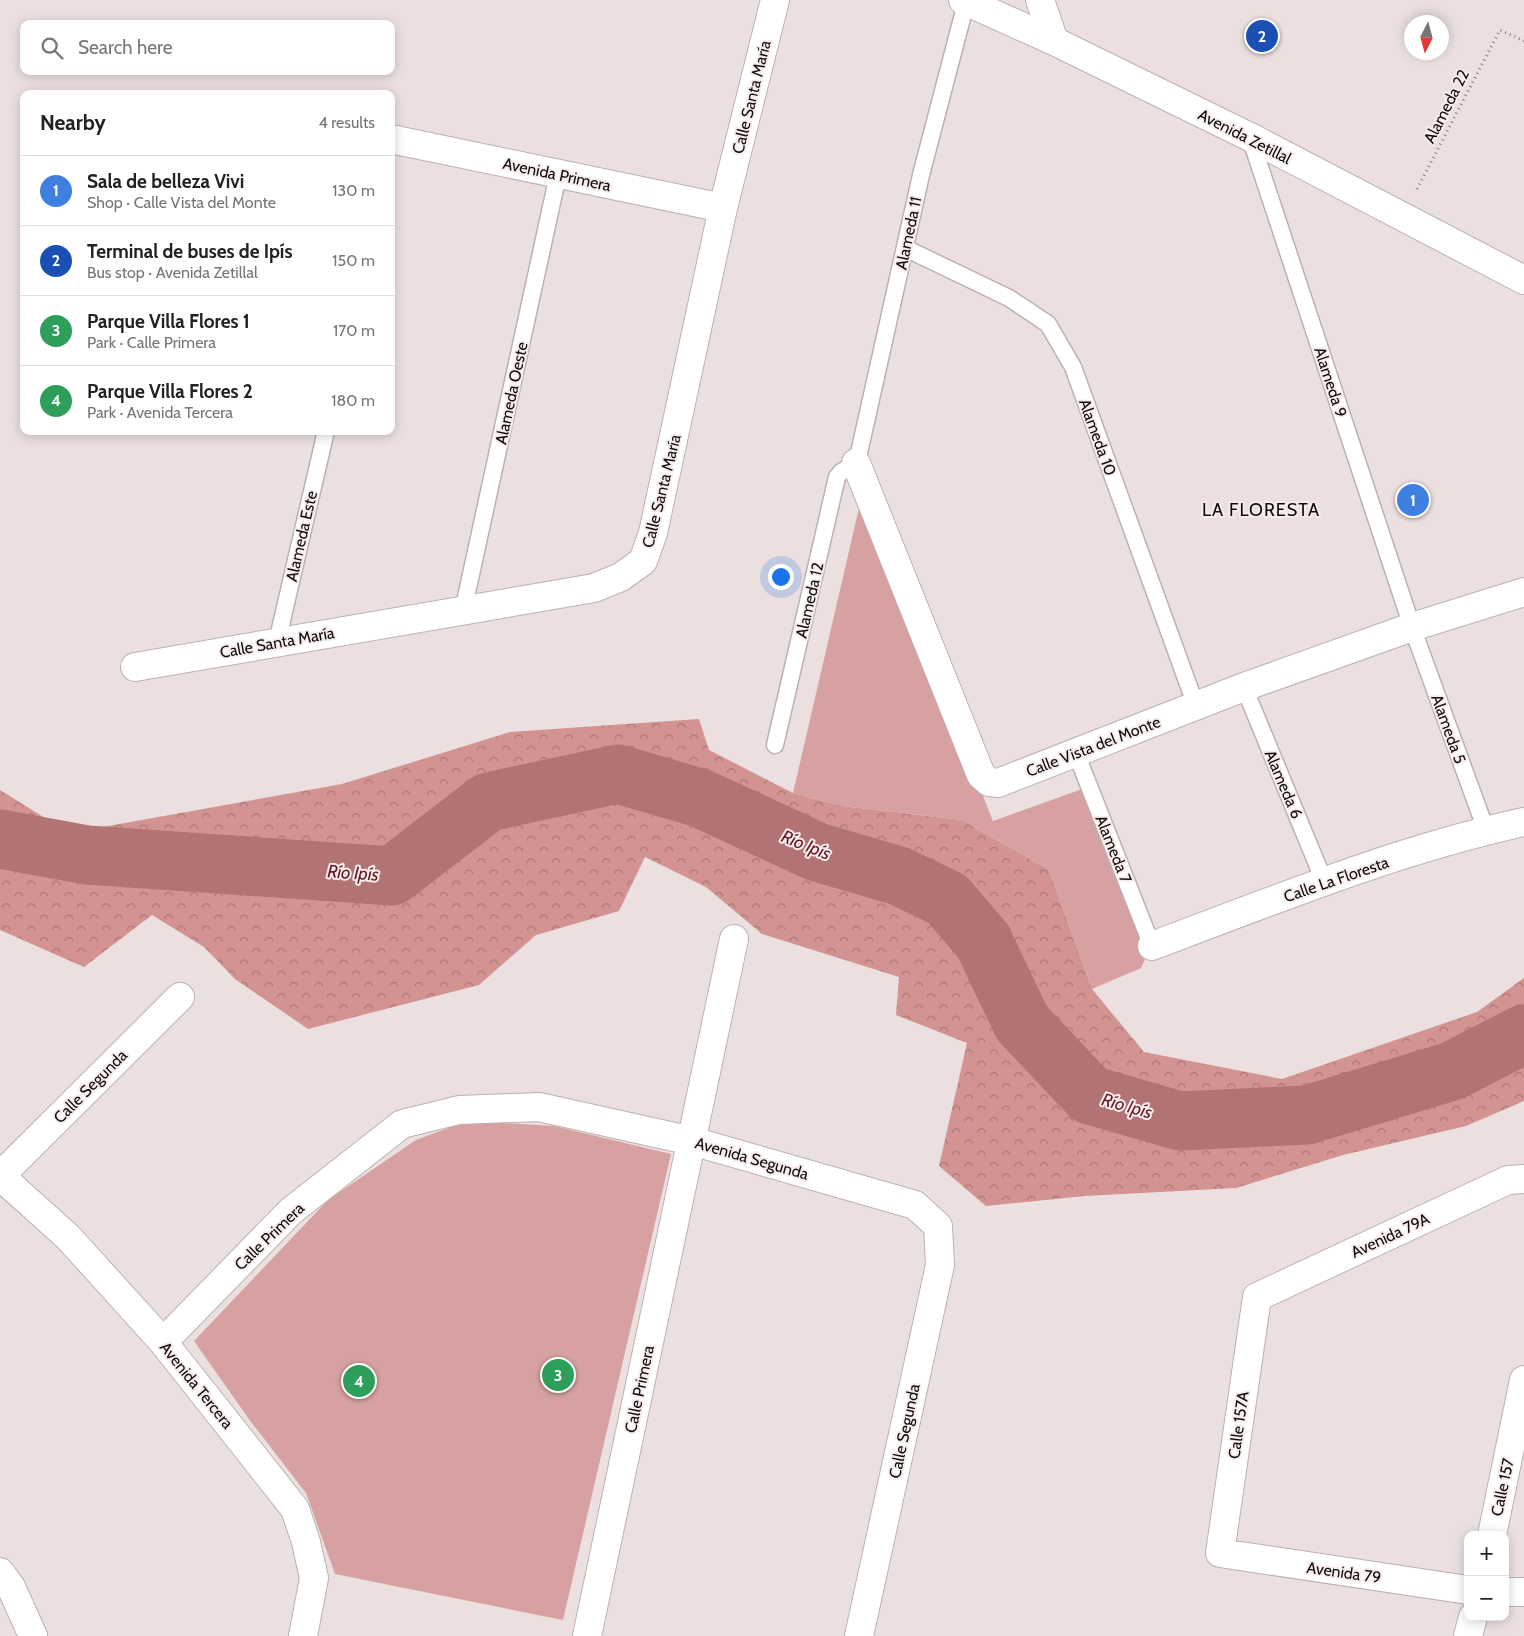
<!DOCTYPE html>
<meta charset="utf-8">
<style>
body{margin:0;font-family:Cabin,sans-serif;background:#f6f6f6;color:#222}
.controls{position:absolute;right:15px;bottom:15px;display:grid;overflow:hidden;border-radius:10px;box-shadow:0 2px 12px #0003}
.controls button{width:45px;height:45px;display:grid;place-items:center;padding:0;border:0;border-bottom:1px solid #e0e0e0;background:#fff;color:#222;font:25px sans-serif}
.compass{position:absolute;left:1404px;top:15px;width:45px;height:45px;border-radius:50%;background:#fff;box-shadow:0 2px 12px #0003;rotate:186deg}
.you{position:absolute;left:780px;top:576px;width:18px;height:18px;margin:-12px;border:4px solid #fff;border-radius:50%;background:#1a73e8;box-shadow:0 0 0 8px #1a73e833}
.badge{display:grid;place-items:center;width:32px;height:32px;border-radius:50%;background:#111827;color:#fff;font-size:16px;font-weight:700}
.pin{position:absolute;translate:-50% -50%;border:2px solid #fff;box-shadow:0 1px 5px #0006}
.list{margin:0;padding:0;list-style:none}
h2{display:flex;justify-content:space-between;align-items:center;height:65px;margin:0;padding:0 20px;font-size:21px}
h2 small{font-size:16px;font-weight:400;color:#767676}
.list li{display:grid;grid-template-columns:32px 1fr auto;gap:15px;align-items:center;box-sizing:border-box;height:70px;padding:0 20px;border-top:1px solid #e0e0e0}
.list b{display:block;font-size:19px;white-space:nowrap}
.list p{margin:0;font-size:16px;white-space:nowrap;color:#767676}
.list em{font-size:16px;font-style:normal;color:#767676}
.icon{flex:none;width:28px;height:28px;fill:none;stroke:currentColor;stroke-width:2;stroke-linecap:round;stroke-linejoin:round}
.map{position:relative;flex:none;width:1524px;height:1636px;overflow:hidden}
.search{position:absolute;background:#fff;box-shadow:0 2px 12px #0003;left:20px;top:20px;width:375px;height:55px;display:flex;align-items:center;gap:12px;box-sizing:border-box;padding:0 18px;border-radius:10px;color:#767676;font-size:19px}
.panel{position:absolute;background:#fff;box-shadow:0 2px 12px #0003;left:20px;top:90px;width:375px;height:345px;border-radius:10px}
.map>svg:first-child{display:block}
.forest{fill:url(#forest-crowns)}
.park{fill:#d7a1a1}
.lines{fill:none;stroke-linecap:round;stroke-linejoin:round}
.river{stroke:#b17374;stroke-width:59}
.service-casing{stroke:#bcb1b1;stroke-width:19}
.minor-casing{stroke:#bcb1b1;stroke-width:30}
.secondary-casing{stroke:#bcb1b1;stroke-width:30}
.path{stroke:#857d7d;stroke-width:3;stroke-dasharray:1 4;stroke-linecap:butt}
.service{stroke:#fff;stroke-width:16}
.minor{stroke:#fff;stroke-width:28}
.secondary{stroke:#fff;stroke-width:28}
.labels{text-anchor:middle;stroke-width:4;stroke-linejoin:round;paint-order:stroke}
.street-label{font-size:16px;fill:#0f0c0b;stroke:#f8edec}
.neighbourhood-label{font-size:18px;letter-spacing:1px;fill:#0f0c0b;stroke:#f8edec}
.water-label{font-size:18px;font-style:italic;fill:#641721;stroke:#f8edec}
</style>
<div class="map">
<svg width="1524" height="1636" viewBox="0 0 1524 1636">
<defs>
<pattern id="forest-crowns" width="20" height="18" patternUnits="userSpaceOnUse" patternTransform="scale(1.25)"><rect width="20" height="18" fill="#d39393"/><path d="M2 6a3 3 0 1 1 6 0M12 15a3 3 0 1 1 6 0" fill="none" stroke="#aa7676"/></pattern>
</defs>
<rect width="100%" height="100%" fill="#ebdfdf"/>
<path class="forest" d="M699,719L709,750L793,793L843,806L962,820L1049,870L1092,989L1144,1052L1282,1079L1477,1012L1524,978V1101L1466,1126L1343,1155L1236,1188L1085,1196L986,1206L939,1166L967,1043L896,1015L899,977L762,934L706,887L645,857L619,911L536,935L479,985L308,1029L235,979L204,947L152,915L84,967L0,930V790L69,833L342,784L510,732Z"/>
<path class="park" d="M862,495L993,821L1085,788L1148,953L1141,968L1092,989L1049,870L962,820L843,806L793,793Z
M467,1121L554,1126L671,1154L563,1620L335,1574L306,1493L251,1422L194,1341L328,1200L416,1140Z"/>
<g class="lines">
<path class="river" d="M0,839L87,855L392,876L488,802L618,774L700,798L817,852L899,876L947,899L983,941L1022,1023L1090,1095L1180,1121L1307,1115L1452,1071L1524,1034"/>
<g class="service-casing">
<path id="service" d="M1250,137L1412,627L1486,830
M905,248L1009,298L1048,324L1073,367L1196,706
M463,611L558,175
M277,642L326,431
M1244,687L1324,881
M775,745L837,477L841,472L857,462L921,175L966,3
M1076,753L1152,946"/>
</g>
<g class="minor-casing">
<path id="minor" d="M963,0L1054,41L1250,137L1524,280
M391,139L723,208
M856,463L981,775L989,782L998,783L1244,687L1412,627L1524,592
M135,667L594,588L621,577L643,561L653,533L723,208L775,0
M1152,946C1274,900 1397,850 1524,822
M0,1176L68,1237L163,1342L295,1509L306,1542L314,1578L303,1636
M0,1176L180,997
M163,1342L291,1211L402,1124L459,1110L539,1107L692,1141L915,1205L938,1226L940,1265L859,1636
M1492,1535L1524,1380
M0,1572L11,1587L33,1636
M1468,1590L1220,1553L1257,1297L1508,1180L1524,1179
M1505,1592H1524
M587,1636L734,939
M1468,1636L1473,1617"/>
</g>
<g class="secondary-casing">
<path id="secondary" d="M1040,0L1054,41"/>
</g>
<path class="path" d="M1417,189L1500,30L1524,41"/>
<use href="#service" class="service"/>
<use href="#minor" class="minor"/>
<use href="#secondary" class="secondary"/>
</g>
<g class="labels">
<g class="street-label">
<text transform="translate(751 97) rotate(-76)" y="6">Calle Santa María</text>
<text transform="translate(1446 106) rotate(-63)" y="6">Alameda 22</text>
<text transform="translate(1245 136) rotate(27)" y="6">Avenida Zetillal</text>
<text transform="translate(557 174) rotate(12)" y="6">Avenida Primera</text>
<text transform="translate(908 233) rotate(-78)" y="6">Alameda 11</text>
<text transform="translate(1331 382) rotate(72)" y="6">Alameda 9</text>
<text transform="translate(511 393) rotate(-78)" y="6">Alameda Oeste</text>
<text transform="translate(1098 437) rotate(70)" y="6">Alameda 10</text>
<text transform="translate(661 491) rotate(-76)" y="6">Calle Santa María</text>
<text transform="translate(301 536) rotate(-77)" y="6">Alameda Este</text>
<text transform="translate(809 600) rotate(-77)" y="6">Alameda 12</text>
<text transform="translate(277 642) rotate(-10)" y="6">Calle Santa María</text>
<text transform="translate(1449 729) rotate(70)" y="6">Alameda 5</text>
<text transform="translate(1093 746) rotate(-21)" y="6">Calle Vista del Monte</text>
<text transform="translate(1284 784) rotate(67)" y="6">Alameda 6</text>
<text transform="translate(1114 849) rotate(68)" y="6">Alameda 7</text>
<text transform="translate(1336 879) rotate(-19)" y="6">Calle La Floresta</text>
<text transform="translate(90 1086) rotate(-45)" y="6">Calle Segunda</text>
<text transform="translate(752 1158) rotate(16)" y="6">Avenida Segunda</text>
<text transform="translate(1390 1235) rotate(-25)" y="6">Avenida 79A</text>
<text transform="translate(269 1236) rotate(-44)" y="6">Calle Primera</text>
<text transform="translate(197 1385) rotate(51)" y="6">Avenida Tercera</text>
<text transform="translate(639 1389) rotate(-78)" y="6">Calle Primera</text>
<text transform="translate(1238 1425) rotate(-82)" y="6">Calle 157A</text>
<text transform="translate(904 1431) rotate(-78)" y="6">Calle Segunda</text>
<text transform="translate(1502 1487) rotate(-78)" y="6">Calle 157</text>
<text transform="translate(1344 1572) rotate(8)" y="6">Avenida 79</text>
</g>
<g class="neighbourhood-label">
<text x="1261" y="516">LA FLORESTA</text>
</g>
<g class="water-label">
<text transform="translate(806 845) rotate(22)" y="6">Río Ipís</text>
<text transform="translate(353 873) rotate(4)" y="6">Río Ipís</text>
<text transform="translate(1127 1106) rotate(16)" y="6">Río Ipís</text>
</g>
</g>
</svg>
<div class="controls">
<button>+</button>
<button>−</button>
</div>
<svg class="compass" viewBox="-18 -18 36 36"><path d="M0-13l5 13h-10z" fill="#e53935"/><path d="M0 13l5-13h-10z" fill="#767676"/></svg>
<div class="you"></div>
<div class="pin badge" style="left:1413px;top:500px;background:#3f7fe0">1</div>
<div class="pin badge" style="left:1262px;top:36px;background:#1a4fb4">2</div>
<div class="pin badge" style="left:558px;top:1375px;background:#2e9e5b">3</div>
<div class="pin badge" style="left:359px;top:1381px;background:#2e9e5b">4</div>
<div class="search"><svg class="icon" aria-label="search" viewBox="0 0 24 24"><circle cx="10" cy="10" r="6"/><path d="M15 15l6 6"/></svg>Search here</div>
<section class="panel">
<h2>Nearby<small>4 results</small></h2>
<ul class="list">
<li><span class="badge" style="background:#3f7fe0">1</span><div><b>Sala de belleza Vivi</b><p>Shop · Calle Vista del Monte</p></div><em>130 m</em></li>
<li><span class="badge" style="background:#1a4fb4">2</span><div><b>Terminal de buses de Ipís</b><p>Bus stop · Avenida Zetillal</p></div><em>150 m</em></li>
<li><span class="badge" style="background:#2e9e5b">3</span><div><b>Parque Villa Flores 1</b><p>Park · Calle Primera</p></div><em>170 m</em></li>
<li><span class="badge" style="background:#2e9e5b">4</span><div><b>Parque Villa Flores 2</b><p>Park · Avenida Tercera</p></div><em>180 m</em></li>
</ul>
</section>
</div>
